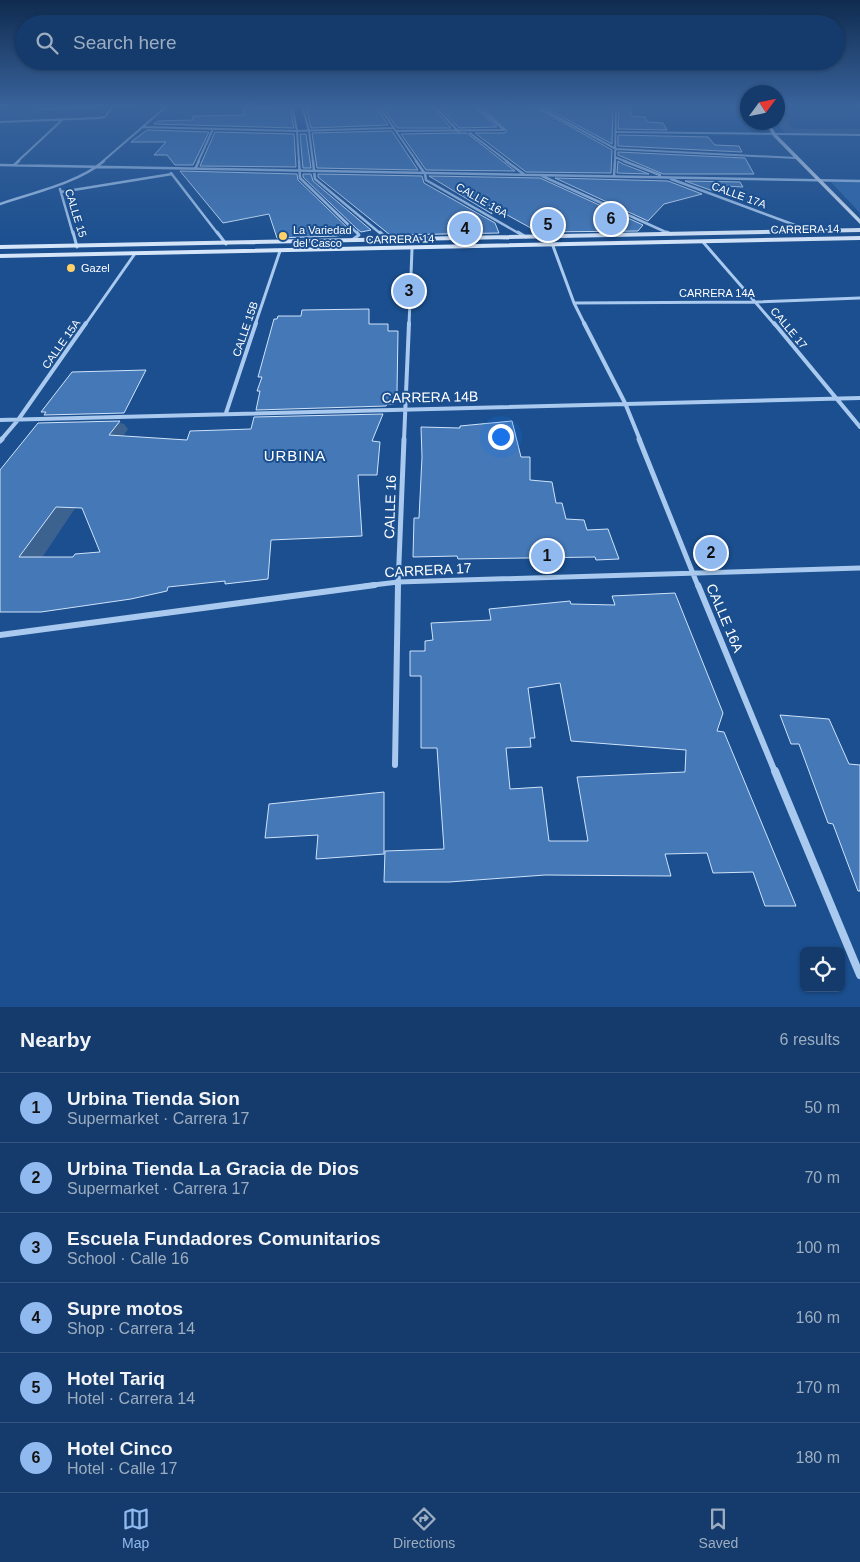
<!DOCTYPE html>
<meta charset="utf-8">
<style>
body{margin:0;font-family:Helvetica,sans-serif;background:#214673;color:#f1f3f6}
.controls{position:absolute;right:15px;bottom:15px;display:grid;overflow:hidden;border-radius:8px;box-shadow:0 1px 4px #0004}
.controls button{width:45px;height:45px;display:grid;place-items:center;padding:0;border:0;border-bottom:1px solid #33557e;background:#143b6b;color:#f1f3f6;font:25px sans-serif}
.compass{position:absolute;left:740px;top:85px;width:45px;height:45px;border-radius:50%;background:#143b6b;box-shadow:0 1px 4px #0004;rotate:57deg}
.you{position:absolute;left:500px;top:436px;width:18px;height:18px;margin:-12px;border:4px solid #fff;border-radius:50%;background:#1a73e8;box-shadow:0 0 0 8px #1a73e833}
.badge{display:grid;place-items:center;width:32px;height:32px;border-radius:50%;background:#90b9f0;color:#111;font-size:16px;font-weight:700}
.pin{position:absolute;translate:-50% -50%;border:2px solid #fff;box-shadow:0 1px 5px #0006}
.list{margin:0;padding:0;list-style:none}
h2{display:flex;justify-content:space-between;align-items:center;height:65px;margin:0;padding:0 20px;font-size:21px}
h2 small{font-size:16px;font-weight:400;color:#9dadc1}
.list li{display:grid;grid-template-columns:32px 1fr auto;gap:15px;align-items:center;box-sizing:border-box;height:70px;padding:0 20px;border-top:1px solid #33557e}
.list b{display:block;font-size:19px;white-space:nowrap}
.list p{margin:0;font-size:16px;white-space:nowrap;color:#9dadc1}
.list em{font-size:16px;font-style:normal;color:#9dadc1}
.icon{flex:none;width:28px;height:28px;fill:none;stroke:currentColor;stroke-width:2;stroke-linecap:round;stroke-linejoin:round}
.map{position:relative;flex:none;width:860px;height:1007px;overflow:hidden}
.search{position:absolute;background:#143b6b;box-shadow:0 1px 4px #0004;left:15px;right:15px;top:15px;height:55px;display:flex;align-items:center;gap:12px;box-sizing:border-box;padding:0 18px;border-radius:28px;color:#9dadc1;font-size:19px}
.sheet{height:485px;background:#143b6b}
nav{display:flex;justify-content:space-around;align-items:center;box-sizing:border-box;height:70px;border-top:1px solid #33557e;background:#143b6b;font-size:14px;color:#9dadc1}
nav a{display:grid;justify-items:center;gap:2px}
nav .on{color:#90b9f0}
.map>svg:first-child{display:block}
.green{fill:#2e69ad}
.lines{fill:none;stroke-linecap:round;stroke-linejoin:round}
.canal{fill:#3c6290;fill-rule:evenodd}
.building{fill:#4478b7;stroke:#cfe3fa;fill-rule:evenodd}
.street-far6{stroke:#a9c9ee;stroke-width:2}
.street-far5{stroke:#a9c9ee;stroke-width:2.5}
.street-far4{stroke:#a9c9ee;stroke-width:3}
.street-far3{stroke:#a9c9ee;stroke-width:4}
.street-far2{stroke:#a9c9ee;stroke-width:5}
.street-far1{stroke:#a9c9ee;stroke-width:6}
.street{stroke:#a9c9ee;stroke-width:8}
.secondary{fill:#d6e6fa;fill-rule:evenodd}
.poi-dot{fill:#ffd166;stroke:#1b4f8f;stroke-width:2}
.labels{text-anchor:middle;stroke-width:4;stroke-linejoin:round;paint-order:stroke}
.far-street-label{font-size:11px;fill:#fff;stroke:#1b4f8f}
.far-poi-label{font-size:11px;fill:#fff;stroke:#1b4f8f;text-anchor:start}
.street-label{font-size:14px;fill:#fff;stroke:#1b4f8f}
.neighbourhood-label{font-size:15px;letter-spacing:1px;fill:#fff;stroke:#1b4f8f}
</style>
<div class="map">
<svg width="860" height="1007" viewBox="0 0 860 1007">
<rect width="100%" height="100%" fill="#1b4f8f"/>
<path class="green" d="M830,181L860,182V213Z"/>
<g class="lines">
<path class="canal" d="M778,110L781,111L792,129H860V135L785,134L778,121Z
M116,422L124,424L128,429L11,604L0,607V572L108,424Z"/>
</g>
<path class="building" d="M307,105H375L388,125L311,128L306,107H308Z
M381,105H430L451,128H397Z
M437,105H472L497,127L459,128Z
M479,105H532L612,150L611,173L526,172L475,133H504L507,131Z
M540,105H613L612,144Z
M619,105H630L631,116L645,117L647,122L663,123L667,130L618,129Z
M290,108L294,128L154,124L158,121L193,120V116L244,115L243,109Z
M147,130L209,132L193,165H175L167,155H154L166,142H131Z
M392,131L418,170L317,168L312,133Z
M215,132L294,134L296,167L200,166Z
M456,133H467L515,171L426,170L401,134Z
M300,134H306L311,168H303Z
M618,135L708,137L715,145L739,146L742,152L618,146Z
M618,152L745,158L754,174H663L618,155Z
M618,161L623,164L649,174L617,173Z
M180,171L297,174L298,180L353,233L336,236L277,238L269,214L223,223Z
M303,174H311L313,181L371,230L361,232L357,229L303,177Z
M318,174L422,176L424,183L495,223L499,233L390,235L318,177Z
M429,176L540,178L643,225L638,231L538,232L489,205L492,214Z
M555,178L668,181L702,194L664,204L648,221Z
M685,181L740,182L743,187L723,186L724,188L713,191Z
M369,309V324H388V331H398L397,392L394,404H387L386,406L256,410L260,391H257L262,377H258L274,319H277L278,316H301L302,310Z
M146,370L124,413L44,415L46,412H41L72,372Z
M383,414L372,441L380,442L377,475H358L362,536L271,540L268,579L225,584V581L168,587L167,591L131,599L41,612H0V470L38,423L120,421L109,435L187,440L190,431L251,429L254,417ZM56,507L82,508L100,552L75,554L73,557H19Z
M512,421L521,457H530V480L552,482L556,503H562L566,519L584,520L587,530L608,529L619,559L596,560L595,557L458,559L457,556L413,557L414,518H419L422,457L421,427L460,428V426Z
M675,593L723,713L717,731L724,732L796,906H765L753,872L713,873L707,853L665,854L671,876L545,875L449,882H384L385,851L444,849L437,748H421V676H410V651H425V641L433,640L431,623L491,620L489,609L570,601L571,604L615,605L612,596ZM560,683L571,741L686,750L685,772L577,777L588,841H549L542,787L510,789L506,748L531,747L530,738H535L528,688Z
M780,715L829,719L849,764L860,765V891H858L833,824L828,823L799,744H791Z
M384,792V854L316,859L318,835L265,838L269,804Z"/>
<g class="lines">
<path class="street-far6" d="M292,105L297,131L299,162
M302,105L309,131L313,162
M378,105L417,162
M433,105L459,132
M535,105L616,149L796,158
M39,109L139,105
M0,122L99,118L105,117L114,105
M142,127L297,131L393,128
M396,131L504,130L475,105
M617,132L860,135
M470,133L508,162
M615,157L627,162
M17,162L61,121
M102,162L168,105
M198,162L213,129
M615,162L616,105"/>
<path class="street-far5" d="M299,161L300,178L358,234
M313,161L315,179L381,234
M416,161L425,174L426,180L520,234
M506,161L525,175
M624,161L660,175
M0,165L860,181
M14,165L19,161
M195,169L199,161
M171,173L218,234
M542,176L670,234
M614,176L615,161
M671,179L811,231
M60,189L73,234
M61,192L172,174
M0,204C32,193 78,183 104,161"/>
<path class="street-far4" d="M73,232L77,247
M217,232L226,244
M380,232L389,240
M518,232L526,237
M667,232L671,234
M352,240L359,235L357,232
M703,242L775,325
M553,246L574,303L585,325
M574,303L756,302L860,298
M85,325L134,255
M255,325L280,251
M409,325L412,249"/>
<path class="street-far3" d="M584,323L625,403L640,440
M774,323L860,427
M226,413L256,323
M0,420L860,398
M1,440L18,420L86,323
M404,440L409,323"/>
<path class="street-far2" d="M639,439L698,586
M0,441L2,439
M365,586L398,582L860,568
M398,586L404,439"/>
<path class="street-far1" d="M698,585L775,772
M0,635L375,585
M395,765L398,585"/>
<path class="street" d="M775,771L860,975"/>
<path class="secondary" d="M1,105H5L0,109V106Z
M765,122H769L776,134L860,219V224L773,136Z
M860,228V232L0,249V245Z
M860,236V240L0,258V254Z"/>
</g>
<linearGradient id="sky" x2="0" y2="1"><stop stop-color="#0f2b4f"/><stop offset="0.43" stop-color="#39639b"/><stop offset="1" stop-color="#39639b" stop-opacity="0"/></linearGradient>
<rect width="860" height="246" fill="url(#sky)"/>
<g class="poi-dot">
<circle cx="283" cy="236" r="5"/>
<circle cx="71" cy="268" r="5"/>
</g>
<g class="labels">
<g class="far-street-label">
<text transform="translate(739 195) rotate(20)" y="4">CALLE 17A</text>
<text transform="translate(482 200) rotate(30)" y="4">CALLE 16A</text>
<text transform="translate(76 213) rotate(73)" y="4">CALLE 15</text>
<text transform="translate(805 229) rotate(-1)" y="4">CARRERA 14</text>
<text transform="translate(400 239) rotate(-1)" y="4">CARRERA 14</text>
<text x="717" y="297">CARRERA 14A</text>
<text transform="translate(789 328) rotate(50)" y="4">CALLE 17</text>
<text transform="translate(245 329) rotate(-71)" y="4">CALLE 15B</text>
<text transform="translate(61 344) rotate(-55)" y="4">CALLE 15A</text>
</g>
<g class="far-poi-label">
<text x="293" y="234">La Variedad<tspan x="293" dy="13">del Casco</tspan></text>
<text x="81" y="272">Gazel</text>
</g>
<g class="street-label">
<text transform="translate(430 397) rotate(-1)" y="5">CARRERA 14B</text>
<text transform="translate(390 507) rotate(-88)" y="5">CALLE 16</text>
<text transform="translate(428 570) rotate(-3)" y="5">CARRERA 17</text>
<text transform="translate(725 618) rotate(67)" y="5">CALLE 16A</text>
</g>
<g class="neighbourhood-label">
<text x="295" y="461">URBINA</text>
</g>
</g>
</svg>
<div class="controls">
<button><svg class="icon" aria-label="locate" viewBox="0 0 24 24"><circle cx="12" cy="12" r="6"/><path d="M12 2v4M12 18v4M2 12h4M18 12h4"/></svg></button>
</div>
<svg class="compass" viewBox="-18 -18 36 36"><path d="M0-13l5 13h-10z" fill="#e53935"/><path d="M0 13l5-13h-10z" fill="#9dadc1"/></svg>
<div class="you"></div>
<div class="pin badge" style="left:547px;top:556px">1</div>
<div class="pin badge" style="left:711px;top:553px">2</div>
<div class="pin badge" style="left:409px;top:291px">3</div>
<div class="pin badge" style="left:465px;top:229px">4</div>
<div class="pin badge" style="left:548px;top:225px">5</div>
<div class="pin badge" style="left:611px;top:219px">6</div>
<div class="search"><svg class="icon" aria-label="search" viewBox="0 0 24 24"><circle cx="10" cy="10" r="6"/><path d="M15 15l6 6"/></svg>Search here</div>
</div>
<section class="sheet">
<h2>Nearby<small>6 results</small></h2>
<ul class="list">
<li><span class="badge">1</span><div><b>Urbina Tienda Sion</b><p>Supermarket · Carrera 17</p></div><em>50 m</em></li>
<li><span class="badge">2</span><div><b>Urbina Tienda La Gracia de Dios</b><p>Supermarket · Carrera 17</p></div><em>70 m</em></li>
<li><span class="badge">3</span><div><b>Escuela Fundadores Comunitarios</b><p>School · Calle 16</p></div><em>100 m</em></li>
<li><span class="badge">4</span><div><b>Supre motos</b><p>Shop · Carrera 14</p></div><em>160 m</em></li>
<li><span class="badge">5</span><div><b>Hotel Tariq</b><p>Hotel · Carrera 14</p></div><em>170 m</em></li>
<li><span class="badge">6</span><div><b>Hotel Cinco</b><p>Hotel · Calle 17</p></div><em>180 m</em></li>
</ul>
</section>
<nav>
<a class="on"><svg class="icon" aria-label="map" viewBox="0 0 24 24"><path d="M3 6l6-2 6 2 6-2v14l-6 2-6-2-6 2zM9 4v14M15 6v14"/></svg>Map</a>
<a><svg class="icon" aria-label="directions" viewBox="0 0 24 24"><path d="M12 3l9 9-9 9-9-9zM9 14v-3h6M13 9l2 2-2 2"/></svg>Directions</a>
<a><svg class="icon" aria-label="saved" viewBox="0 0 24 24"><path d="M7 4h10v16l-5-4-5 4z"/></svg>Saved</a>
</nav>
